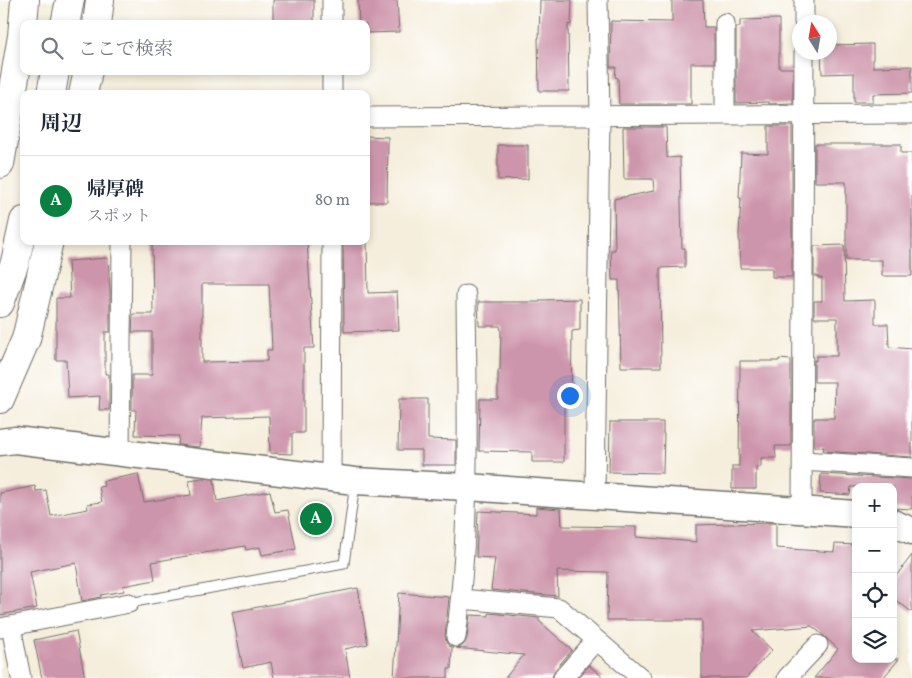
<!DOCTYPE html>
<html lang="ja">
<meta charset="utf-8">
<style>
body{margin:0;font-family:Vollkorn,"Noto Serif JP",serif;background:#f6f6f7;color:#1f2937}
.controls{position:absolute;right:15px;bottom:15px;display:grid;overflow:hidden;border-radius:10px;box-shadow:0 2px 8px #0003}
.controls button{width:45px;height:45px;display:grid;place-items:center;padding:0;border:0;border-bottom:1px solid #e0e1e3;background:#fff;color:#1f2937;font:25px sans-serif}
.compass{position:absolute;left:792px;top:15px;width:45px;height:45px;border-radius:50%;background:#fff;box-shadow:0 2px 8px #0003;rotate:349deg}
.you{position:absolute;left:569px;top:395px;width:18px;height:18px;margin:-12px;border:4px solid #fff;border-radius:50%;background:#1a73e8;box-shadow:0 0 0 8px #1a73e833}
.badge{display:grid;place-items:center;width:32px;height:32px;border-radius:50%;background:#0b8043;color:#fff;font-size:16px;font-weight:700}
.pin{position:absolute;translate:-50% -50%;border:2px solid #fff;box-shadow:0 1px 5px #0006}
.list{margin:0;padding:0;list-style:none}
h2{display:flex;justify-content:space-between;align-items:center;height:65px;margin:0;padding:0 20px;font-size:21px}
h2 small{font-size:16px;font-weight:400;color:#747a83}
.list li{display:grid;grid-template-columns:32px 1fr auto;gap:15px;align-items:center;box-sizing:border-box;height:90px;padding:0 20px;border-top:1px solid #e0e1e3}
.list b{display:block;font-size:19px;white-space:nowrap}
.list p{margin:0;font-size:16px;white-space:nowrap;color:#747a83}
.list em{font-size:16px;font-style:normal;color:#747a83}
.icon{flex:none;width:28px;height:28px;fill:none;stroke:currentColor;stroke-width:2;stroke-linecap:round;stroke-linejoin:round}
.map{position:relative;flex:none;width:912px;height:678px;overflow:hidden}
.search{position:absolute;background:#fff;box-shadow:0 2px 8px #0003;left:20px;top:20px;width:350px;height:55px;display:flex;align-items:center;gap:12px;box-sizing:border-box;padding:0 18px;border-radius:10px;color:#747a83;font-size:19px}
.panel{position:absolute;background:#fff;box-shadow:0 2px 8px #0003;left:20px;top:90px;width:350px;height:155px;border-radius:10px}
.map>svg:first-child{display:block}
.building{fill:#cd95ab;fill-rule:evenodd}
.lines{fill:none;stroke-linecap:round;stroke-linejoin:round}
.lane-casing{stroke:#726f69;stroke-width:11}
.street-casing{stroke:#726f69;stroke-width:21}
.secondary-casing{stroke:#726f69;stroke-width:29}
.highway-casing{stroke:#726f69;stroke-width:30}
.lane{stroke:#fff;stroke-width:9}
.street{stroke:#fff;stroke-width:19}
.secondary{stroke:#fff;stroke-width:26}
.highway{stroke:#fff;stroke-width:28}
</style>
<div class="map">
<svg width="912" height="678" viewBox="0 0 912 678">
<rect width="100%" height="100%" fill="#fff"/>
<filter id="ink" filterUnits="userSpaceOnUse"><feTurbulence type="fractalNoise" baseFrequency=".02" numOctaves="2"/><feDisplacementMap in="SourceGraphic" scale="10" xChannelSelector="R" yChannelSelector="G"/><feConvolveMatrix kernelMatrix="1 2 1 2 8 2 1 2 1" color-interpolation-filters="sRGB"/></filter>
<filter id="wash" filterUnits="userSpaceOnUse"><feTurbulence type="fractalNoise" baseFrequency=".0096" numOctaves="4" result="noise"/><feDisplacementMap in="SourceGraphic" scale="20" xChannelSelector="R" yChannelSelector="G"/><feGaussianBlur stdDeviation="1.12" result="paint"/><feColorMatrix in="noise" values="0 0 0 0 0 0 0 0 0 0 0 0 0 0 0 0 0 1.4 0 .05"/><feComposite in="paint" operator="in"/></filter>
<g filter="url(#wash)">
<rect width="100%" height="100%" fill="#f5eedc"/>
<g id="blocks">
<path class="building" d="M273,0H314V24H273Z
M358,0H397L399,32L366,33V24H359Z
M540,0H572L571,25L568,24L569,91H539L538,38H539Z
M672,0H703L704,27H714V63H691V104H619L618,78L615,77L616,67H610L611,21L672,22Z
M779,19V68H793V103L769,104V102L736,103V27H740V20Z
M873,44V67L912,66V93L873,94V102H854V73L822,74L821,52H830V45Z
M768,126H792V277H772V268H740L739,234L741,198H739L741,153L768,154Z
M623,127H666L667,158L680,157L682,248H685V267L660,268L661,367H621L619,280H612L611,250H615L614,199L654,191L653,179H624Z
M366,136L388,137L387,202H366Z
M815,144H901V153H912V276H882V260H846V182H815Z
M498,145H528V179L498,180Z
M152,241H307L314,348H304V433H292V454L270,453L269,416L202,418L200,447L178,445L179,436L135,435L136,410H132V375H152V332H132L133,314H153ZM202,284H269L272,350H267V361L202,362Z
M347,241L367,242L368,293L397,292L399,330L344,332L343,242H347Z
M844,245L845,301L875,300V324H888L889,347L912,349V457L823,451L824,447H814V418H834L835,382H814V360L816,361V356H837V318H814V301H822V278H818V276H814V246Z
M108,258L110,291V332H105V374H109V410H99L100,396L68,398L66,360H56V298H70L68,261Z
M580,299V330L572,331L571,404H564V462H532V452L479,451L480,399H498V370H500L501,332L500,326H479L478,302H540V300Z
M779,359L791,360V446H775L776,458H761V467H756V489H732V466H739L740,361H779Z
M399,399H428V439L456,440V465H422V450H398Z
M610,422H663V433L664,434L663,473L609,472Z
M138,474L144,502L191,495L189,480L203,478L214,479L217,501L270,491L275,512L288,510L296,549L262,555L260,547L246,550L245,546L152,562L155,580L123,586L124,591L101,595V597L82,601L76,563L30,572L37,608L0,615V493L35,486L36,491L46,490L51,516L88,509L87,504L102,502L99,487L104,486L103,481Z
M821,474L912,479V509L893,508V487H851L850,495L820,493Z
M536,507L561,509L562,526L636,527V537L696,542V525L764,523H776V548L834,552L835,544L856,545V659H899L883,678H814L838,649L825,637L812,626L752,631L772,650L746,678H702V620H607L608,572L557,571L558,596L491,590L495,558L476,557L478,511L536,514Z
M912,555V612L893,598V580Z
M358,588L368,644L345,649L350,678H274L271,662L243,668L232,612Z
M399,593L449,597L445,636L446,642L449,646L454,648H452L451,669H448V678H394Z
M489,613L539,618V621L572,650L554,671L552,678H505L524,655L456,648L461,647L465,643L467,638L470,615L489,616Z
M76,631L85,678H42L34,640Z
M589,665L604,678H578Z"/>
</g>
</g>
<g filter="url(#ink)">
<use href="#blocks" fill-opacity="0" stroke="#726f69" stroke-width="1"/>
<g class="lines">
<g class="lane-casing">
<path id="lane" d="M129,603L344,564L355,484"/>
</g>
<g class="street-casing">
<path id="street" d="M332,0V24
M804,22V0
M332,71V94
M725,115V23
M366,117L912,114
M120,453L122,241
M802,461L912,468
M331,478L332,241
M595,495L600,116L598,0
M802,510L804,52
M461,599L559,608L641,678
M11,626L21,678
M0,628L129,603
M456,637C471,524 467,409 466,295
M563,678L596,640
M787,678L818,645"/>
</g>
<g class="secondary-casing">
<path id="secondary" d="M0,442L15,440L355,481L467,487L856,514
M893,523L912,531"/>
</g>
<g class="highway-casing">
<path id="highway" d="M65,24L70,0
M97,24L100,0
M51,94L55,71
M83,94L88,71
M0,164L22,36L25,0
M0,303L15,262L24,221
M0,399L26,339L49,241"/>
</g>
<use href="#lane" class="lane"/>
<use href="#street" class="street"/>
<use href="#secondary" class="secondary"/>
<use href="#highway" class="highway"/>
</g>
</g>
</svg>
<div class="controls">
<button>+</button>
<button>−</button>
<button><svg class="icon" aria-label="locate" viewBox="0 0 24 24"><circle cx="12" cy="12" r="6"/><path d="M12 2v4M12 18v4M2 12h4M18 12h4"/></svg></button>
<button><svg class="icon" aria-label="layers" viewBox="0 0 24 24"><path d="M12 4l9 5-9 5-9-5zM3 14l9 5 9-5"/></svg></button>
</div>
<svg class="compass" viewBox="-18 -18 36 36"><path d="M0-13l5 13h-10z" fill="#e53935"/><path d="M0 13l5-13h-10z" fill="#747a83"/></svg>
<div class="you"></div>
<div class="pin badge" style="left:316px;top:519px">A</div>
<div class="search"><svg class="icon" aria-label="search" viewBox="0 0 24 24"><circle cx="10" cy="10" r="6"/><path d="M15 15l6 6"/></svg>ここで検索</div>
<section class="panel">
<h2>周辺<small></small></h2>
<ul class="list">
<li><span class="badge">A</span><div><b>帰厚碑</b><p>スポット</p></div><em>80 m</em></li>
</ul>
</section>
</div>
